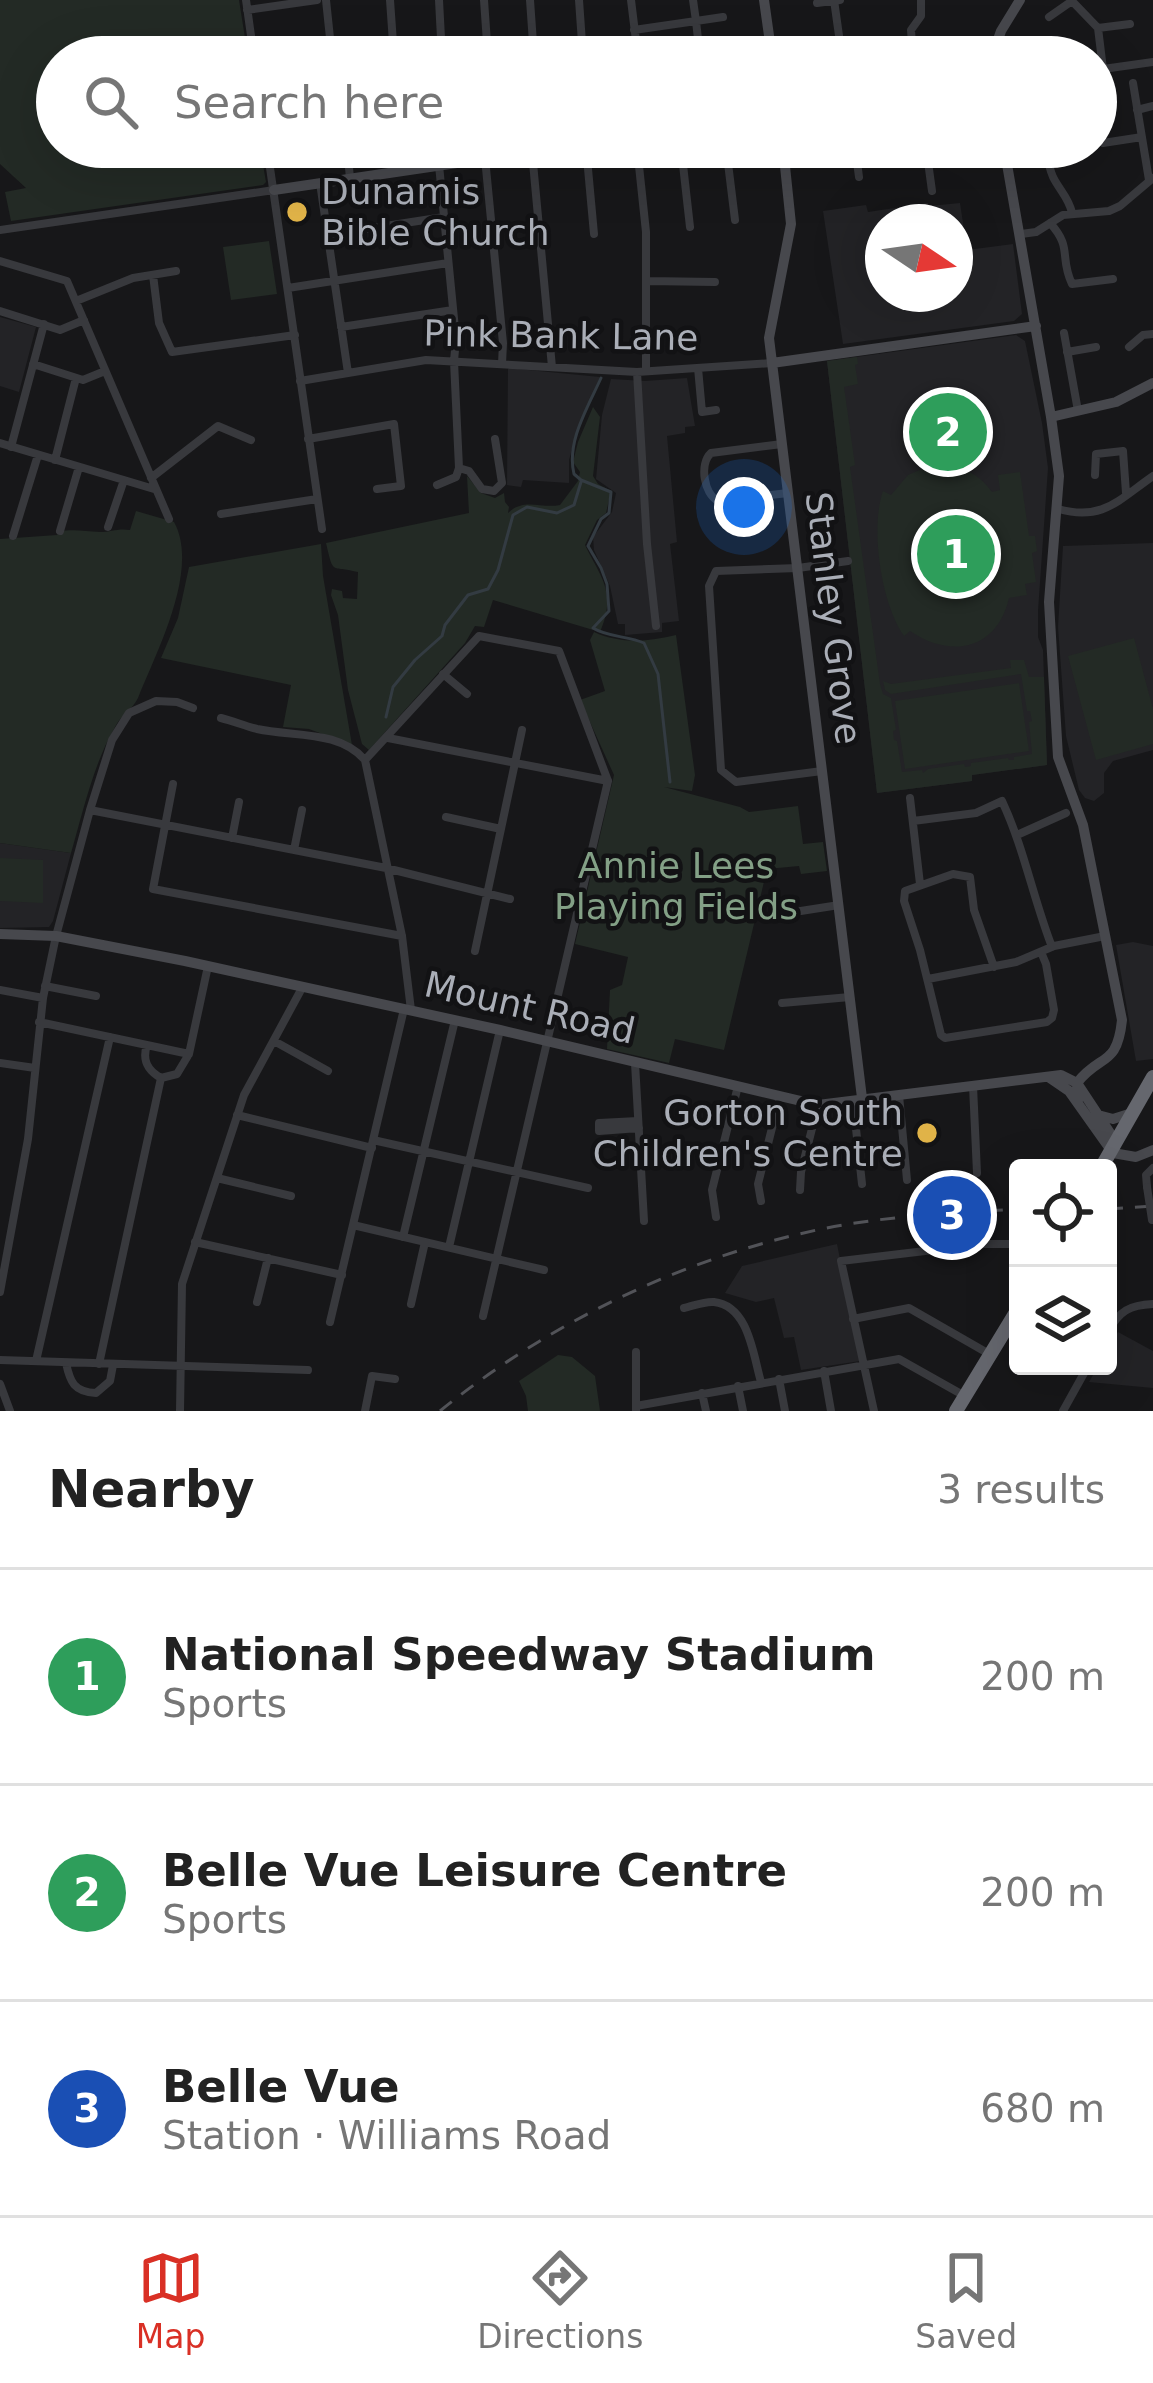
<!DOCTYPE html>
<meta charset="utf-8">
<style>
body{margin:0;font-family:"DejaVu Sans",sans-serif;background:#f2f2f2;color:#222}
.controls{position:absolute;right:36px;bottom:36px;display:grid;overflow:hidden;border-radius:12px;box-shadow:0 12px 48px #0002}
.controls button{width:108px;height:108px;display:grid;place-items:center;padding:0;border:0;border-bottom:3px solid #e0e0e0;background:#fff;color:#222;font:60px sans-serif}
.compass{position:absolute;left:865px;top:204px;width:108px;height:108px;border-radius:50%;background:#fff;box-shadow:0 12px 48px #0002;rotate:103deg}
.you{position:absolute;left:744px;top:507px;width:42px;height:42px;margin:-30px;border:9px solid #fff;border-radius:50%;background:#1a73e8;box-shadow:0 0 0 18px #1a73e833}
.badge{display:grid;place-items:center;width:78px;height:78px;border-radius:50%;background:#d93025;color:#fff;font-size:39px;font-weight:700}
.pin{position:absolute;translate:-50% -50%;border:6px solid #fff;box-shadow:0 3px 12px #0006}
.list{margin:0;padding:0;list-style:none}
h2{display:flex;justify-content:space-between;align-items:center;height:156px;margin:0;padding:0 48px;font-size:51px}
h2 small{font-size:39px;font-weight:400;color:#767676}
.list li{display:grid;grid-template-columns:78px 1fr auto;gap:36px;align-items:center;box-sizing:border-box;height:216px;padding:0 48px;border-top:3px solid #e0e0e0}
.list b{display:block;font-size:45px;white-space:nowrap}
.list p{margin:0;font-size:39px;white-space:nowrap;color:#767676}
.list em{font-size:39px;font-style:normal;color:#767676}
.icon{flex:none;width:66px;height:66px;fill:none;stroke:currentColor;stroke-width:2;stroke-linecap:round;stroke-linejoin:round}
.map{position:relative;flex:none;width:1153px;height:1411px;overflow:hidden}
.search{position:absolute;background:#fff;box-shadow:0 12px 48px #0002;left:36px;right:36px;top:36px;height:132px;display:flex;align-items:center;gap:30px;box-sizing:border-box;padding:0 42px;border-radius:66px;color:#767676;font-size:45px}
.sheet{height:804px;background:#fff}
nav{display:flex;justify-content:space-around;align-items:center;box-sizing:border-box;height:168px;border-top:3px solid #e0e0e0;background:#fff;font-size:33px;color:#767676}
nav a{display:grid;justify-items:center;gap:6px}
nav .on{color:#d93025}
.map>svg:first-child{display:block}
.built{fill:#232326;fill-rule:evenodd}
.green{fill:#232a25}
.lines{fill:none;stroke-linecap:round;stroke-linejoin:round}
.stream{stroke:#333b42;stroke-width:3}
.street{stroke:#38393d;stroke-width:8}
.secondary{stroke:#47484d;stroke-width:10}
.highway{stroke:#65676e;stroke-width:14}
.rail{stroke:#525358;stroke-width:3;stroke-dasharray:15 12;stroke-linecap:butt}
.street-bridge{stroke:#38393d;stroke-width:8}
.poi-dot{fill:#e0b348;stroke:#121214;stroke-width:4.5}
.labels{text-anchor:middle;stroke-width:9;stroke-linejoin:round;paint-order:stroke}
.poi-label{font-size:36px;fill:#aaaeb7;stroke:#121214;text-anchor:start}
.street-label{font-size:36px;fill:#aaaeb7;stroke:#121214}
.park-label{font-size:36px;fill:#83a086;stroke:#121214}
</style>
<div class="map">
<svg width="1153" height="1411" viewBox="0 0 1153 1411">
<rect width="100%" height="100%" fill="#171719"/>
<path class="built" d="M928,203L929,206L960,203L967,250L1013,244L1022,314L1014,321L843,344L823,211L866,205L868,212ZM883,222H955V294H883Z
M0,317L36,327L19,392L0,386Z
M1016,335L1025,341L1042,423L1048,468L1038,611V637L1043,650L1047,765L972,775V781L877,793L827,361Z
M508,368L600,377L577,431L569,460V483L523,480L521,487L507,485Z
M687,378L695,426L685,427V433L667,436L677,542L670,544L679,621L662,623V632L625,635V624H618L610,586L594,550L593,537L612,512L616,493L596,479L602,415L611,379L645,381Z
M1153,543V750L1113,761L1104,773V793L1094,801L1085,798L1079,790L1066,736L1058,627L1063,546Z
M0,843L71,853L53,921L49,927L0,928Z
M1133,942L1153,946V1059L1136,1061L1116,945Z
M837,1244L860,1361L801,1370L794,1337L784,1338L774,1298L756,1302L725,1293L742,1266Z
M1118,1332L1153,1351V1388L1089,1382L1098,1366H1108V1349Z"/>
<path class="green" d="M0,0H239L248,57H57V147H227L230,158L261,153L266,182L263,185L11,221L5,192L26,188L0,164Z
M269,241L277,294L231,300L223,247Z
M857,357L858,364L855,365L858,384L844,387L855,465L850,467L880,684L883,694L891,698L896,730L893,731L894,740L897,741L902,772L922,770L923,773L928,769L964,764L965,767L971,766V763L1008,758L1009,760H1014V757L1032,754L1029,722L1032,721L1030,711H1027L1021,674L891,694L885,690L883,681L891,684L1011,668L1010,660H1024L1029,677H1044L1047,765L972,775V781L877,793L827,361Z
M593,407L600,417L593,476L598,484L611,491L606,513L597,520L585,545C601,578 617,592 600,632L493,600L484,627L475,626L465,643L369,750L362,744L348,690L338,615L331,595L332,589L342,591L343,598L357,599L358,572C330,565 334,576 326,543L469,513L467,476L481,493L495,498L504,493L505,502L509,507L508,513C524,497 541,509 560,505L578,481L580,472L573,462L578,442Z
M936,463C960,464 978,473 992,492L1000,490L998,475L1020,472L1029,536H1035L1037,551L1032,553L1036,582L1025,584L1027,595L1009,598C997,650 951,659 910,631L904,636C881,604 870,528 883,491L891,495L908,475Z
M136,511L174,522C200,569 157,651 138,698C132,710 121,715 115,727C93,765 83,812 71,853L0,843V539L57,535L60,531C75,529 85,531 100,532C111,532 118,528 130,530Z
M321,544L323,576L352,745L309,729L283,727L291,685L161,658L178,618L189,567Z
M594,632C620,644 648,642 676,635L695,775L692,791L664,787L740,807L749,812L798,806L803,844L823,842L827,871L801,874L799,866L767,869L724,1050L675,1039L669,1063L607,1049L610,990L622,985L628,957L575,944L614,775L580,700L605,691L590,640Z
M1134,638L1153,709V744L1096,760L1068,656Z
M1019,683L1029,751L905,769L895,701Z
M0,858L43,860V903L0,901Z
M558,1355L572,1357L595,1376L600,1411H528L526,1396L519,1381Z"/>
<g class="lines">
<path class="stream" d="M601,378C588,407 566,442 574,474L581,480L611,492L609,513L601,519L588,546L601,568L607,584L609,611L593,628C607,637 628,636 644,643L658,674L670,782
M386,717L393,687L415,660L442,636L445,625L468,595L488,589L498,570L513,515L527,507L557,513L574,505L581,482"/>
<path class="street" d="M246,0L254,57
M326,0L332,57
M390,0L394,57
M439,0L442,57
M484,0L488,57
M530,0L534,57
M579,0L583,57
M631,0L638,57
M693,0L696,21L723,17
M834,0L842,57
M817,3L840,0
M247,10L317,0
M1049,17L1072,1L1098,28L1103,69
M1098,28L1130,24
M634,30L696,21L700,57
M700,55L735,51
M913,57L911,30L921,16V0
M1096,70L1153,62
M1133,83L1149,180
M1137,110L1153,106
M1103,143L1142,137
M267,147L322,529
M347,147L350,178
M400,147L401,171
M586,147L594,234
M637,147L646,232V371
M681,147L690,227
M726,147L735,220
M855,147L859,177
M926,147L932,191
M1045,147C1047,157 1049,168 1053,177C1060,191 1069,198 1072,213
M819,150L839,147
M532,152L552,367
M485,158L503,343L502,364
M320,183L348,373
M1050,223C1073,248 1059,257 1072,284L1113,279
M0,230L274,190
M1021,234L1036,232L1063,215L1109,211L1120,206L1153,178
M327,235L444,217
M0,261L67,281L169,519
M153,275L159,323L172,352L295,335
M647,281L715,282
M288,288L448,263
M76,301L133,278L176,271
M0,311L60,330L84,320
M341,327L453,310
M1064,333L1078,411
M1129,347L1143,335L1153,334
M1067,352L1096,347
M33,364L83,380L105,371
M698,368L702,412L716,410
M637,372L647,544L656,626
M300,381L426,360L637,372L772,363
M308,439L394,424L401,486L377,489
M0,443L154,489
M782,444L711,453C699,464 704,494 718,501L788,493
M11,447L44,324
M55,460L76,378
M459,468L469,471L482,489L494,491L502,483L495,439
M1095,475L1096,454L1123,451L1126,493
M151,478L218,426L251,440
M437,485L456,477L459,468L454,361L456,339L439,165
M1058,509C1103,521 1117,501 1153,476
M221,514L317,499
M108,527L124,480
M60,531L79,467
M13,536L38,455
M443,674L467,694
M221,718C233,721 245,726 257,729C294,737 339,730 365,760
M388,738L608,781
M365,760L479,636L559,651L608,781
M365,760L402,936L411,1010
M822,771L736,782L721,770L709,586L716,571L798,568L848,561
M173,784L153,889L402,936
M910,798L920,884
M90,810L386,868L510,899
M446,817L501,829
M913,821L976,813L1002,801C1024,848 1033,898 1052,947
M1017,835L1066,813
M232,838L239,802
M294,850L302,810
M788,913L839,905
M475,951L522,730
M994,967L974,910L970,877L953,874L905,891L904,901L920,950L941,1035L945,1038L1047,1022L1052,1018L1054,1010L1046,964L1041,952
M928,979L1016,962L1054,946L1105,936
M45,986L96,996
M0,990L43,998
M782,1003L850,997
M39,1022L189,1054
M274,1041L328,1071
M147,1045C142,1060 147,1070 161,1078
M0,1063L35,1068
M635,1063L644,1221
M973,1086L977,1173
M899,1095L907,1180
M853,1101L862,1184
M237,1115L372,1148
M638,1121L599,1123V1131L639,1128
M373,1140L588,1188
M217,1178L291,1196
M1147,1187L1146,1175L1153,1168
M800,1190L801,1172L818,1105
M761,1201L758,1184L780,1096
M716,1217L712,1190L738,1086
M353,1225L544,1270
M403,1237L455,1020
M195,1242L342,1275
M449,1247L500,1030
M0,1292L28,1139L43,998L56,936L90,810L112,740L129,713L156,701L177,702L193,708
M257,1302L268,1258
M411,1304L425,1242
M684,1308C693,1306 705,1301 714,1302C749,1306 753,1355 761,1382
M483,1316L608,781
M853,1319L909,1308L991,1355
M330,1322L404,1009
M1108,1331C1120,1311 1129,1305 1153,1304
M636,1352V1411
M0,1360L308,1370
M36,1361L110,1037
M66,1363C70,1382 74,1392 96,1393L110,1381L113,1365
M99,1364L161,1078L177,1074L189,1054L208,966
M824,1371L831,1411
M779,1379L785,1411
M0,1384L10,1411
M738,1386L743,1411
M702,1393L706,1411
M636,1406L899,1359L963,1395
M180,1411L182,1284L244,1095L302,988
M365,1411L372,1376L395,1379
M874,1411L841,1261L984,1244H1018
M1063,1411L1088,1366"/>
<path class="secondary" d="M764,0L772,57
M992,57L1001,31L1020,0
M783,147L791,224L769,338L862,1098
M1004,147L1051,417L1059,476L1049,602L1058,757L1083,825L1122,1020C1117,1068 1100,1053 1077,1083L1078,1103
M274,190L565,147
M772,363L1036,326
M1051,417L1116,402L1153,383
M0,934L56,936L185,961L500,1030L818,1105L1061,1075L1077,1083L1116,1142
M1050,1078L1069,1091L1113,1153L1136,1157L1153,1150
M1098,1115L1113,1119L1132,1113"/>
<path class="highway" d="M1101,1168L1153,1077
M956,1411L1018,1309"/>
<path class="rail" d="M1108,1209L1153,1206
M440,1411C549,1323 681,1259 817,1230C883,1216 951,1213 1018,1209"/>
<path class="street-bridge" d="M1147,1187L1152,1220"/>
</g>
<g class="poi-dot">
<circle cx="297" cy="212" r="12"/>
<circle cx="927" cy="1133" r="12"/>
</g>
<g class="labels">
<g class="poi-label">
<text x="321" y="204">Dunamis<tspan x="321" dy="41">Bible Church</tspan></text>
<text x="903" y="1125" text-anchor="end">Gorton South<tspan x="903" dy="41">Children's Centre</tspan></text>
</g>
<g class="street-label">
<text transform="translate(561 335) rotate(1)" y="13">Pink Bank Lane</text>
<text transform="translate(834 618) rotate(83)" y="13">Stanley Grove</text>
<text transform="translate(530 1007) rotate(13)" y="13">Mount Road</text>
</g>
<g class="park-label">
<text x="676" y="878">Annie Lees<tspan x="676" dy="41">Playing Fields</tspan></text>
</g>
</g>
</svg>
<div class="controls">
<button><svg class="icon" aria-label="locate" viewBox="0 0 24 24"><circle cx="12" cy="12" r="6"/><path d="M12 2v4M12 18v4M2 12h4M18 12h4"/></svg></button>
<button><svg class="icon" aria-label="layers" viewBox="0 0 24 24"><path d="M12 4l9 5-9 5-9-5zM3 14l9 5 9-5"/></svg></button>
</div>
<svg class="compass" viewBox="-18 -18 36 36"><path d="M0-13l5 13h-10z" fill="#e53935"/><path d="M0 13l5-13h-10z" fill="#767676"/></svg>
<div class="you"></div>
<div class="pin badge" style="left:956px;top:554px;background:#2e9e5b">1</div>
<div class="pin badge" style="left:948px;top:432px;background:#2e9e5b">2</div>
<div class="pin badge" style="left:952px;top:1215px;background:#1a4fb4">3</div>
<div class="search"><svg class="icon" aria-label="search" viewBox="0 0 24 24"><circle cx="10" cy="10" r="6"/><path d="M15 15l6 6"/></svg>Search here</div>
</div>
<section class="sheet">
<h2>Nearby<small>3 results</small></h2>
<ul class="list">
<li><span class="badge" style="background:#2e9e5b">1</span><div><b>National Speedway Stadium</b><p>Sports</p></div><em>200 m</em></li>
<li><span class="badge" style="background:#2e9e5b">2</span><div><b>Belle Vue Leisure Centre</b><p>Sports</p></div><em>200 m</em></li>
<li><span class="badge" style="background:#1a4fb4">3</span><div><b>Belle Vue</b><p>Station · Williams Road</p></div><em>680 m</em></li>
</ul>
</section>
<nav>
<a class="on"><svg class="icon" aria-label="map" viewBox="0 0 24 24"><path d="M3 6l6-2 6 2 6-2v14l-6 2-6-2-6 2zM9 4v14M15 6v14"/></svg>Map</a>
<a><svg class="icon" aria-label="directions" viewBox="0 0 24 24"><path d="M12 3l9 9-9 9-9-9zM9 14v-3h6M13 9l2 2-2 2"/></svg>Directions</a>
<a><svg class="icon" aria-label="saved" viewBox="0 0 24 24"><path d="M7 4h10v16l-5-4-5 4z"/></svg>Saved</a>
</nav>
